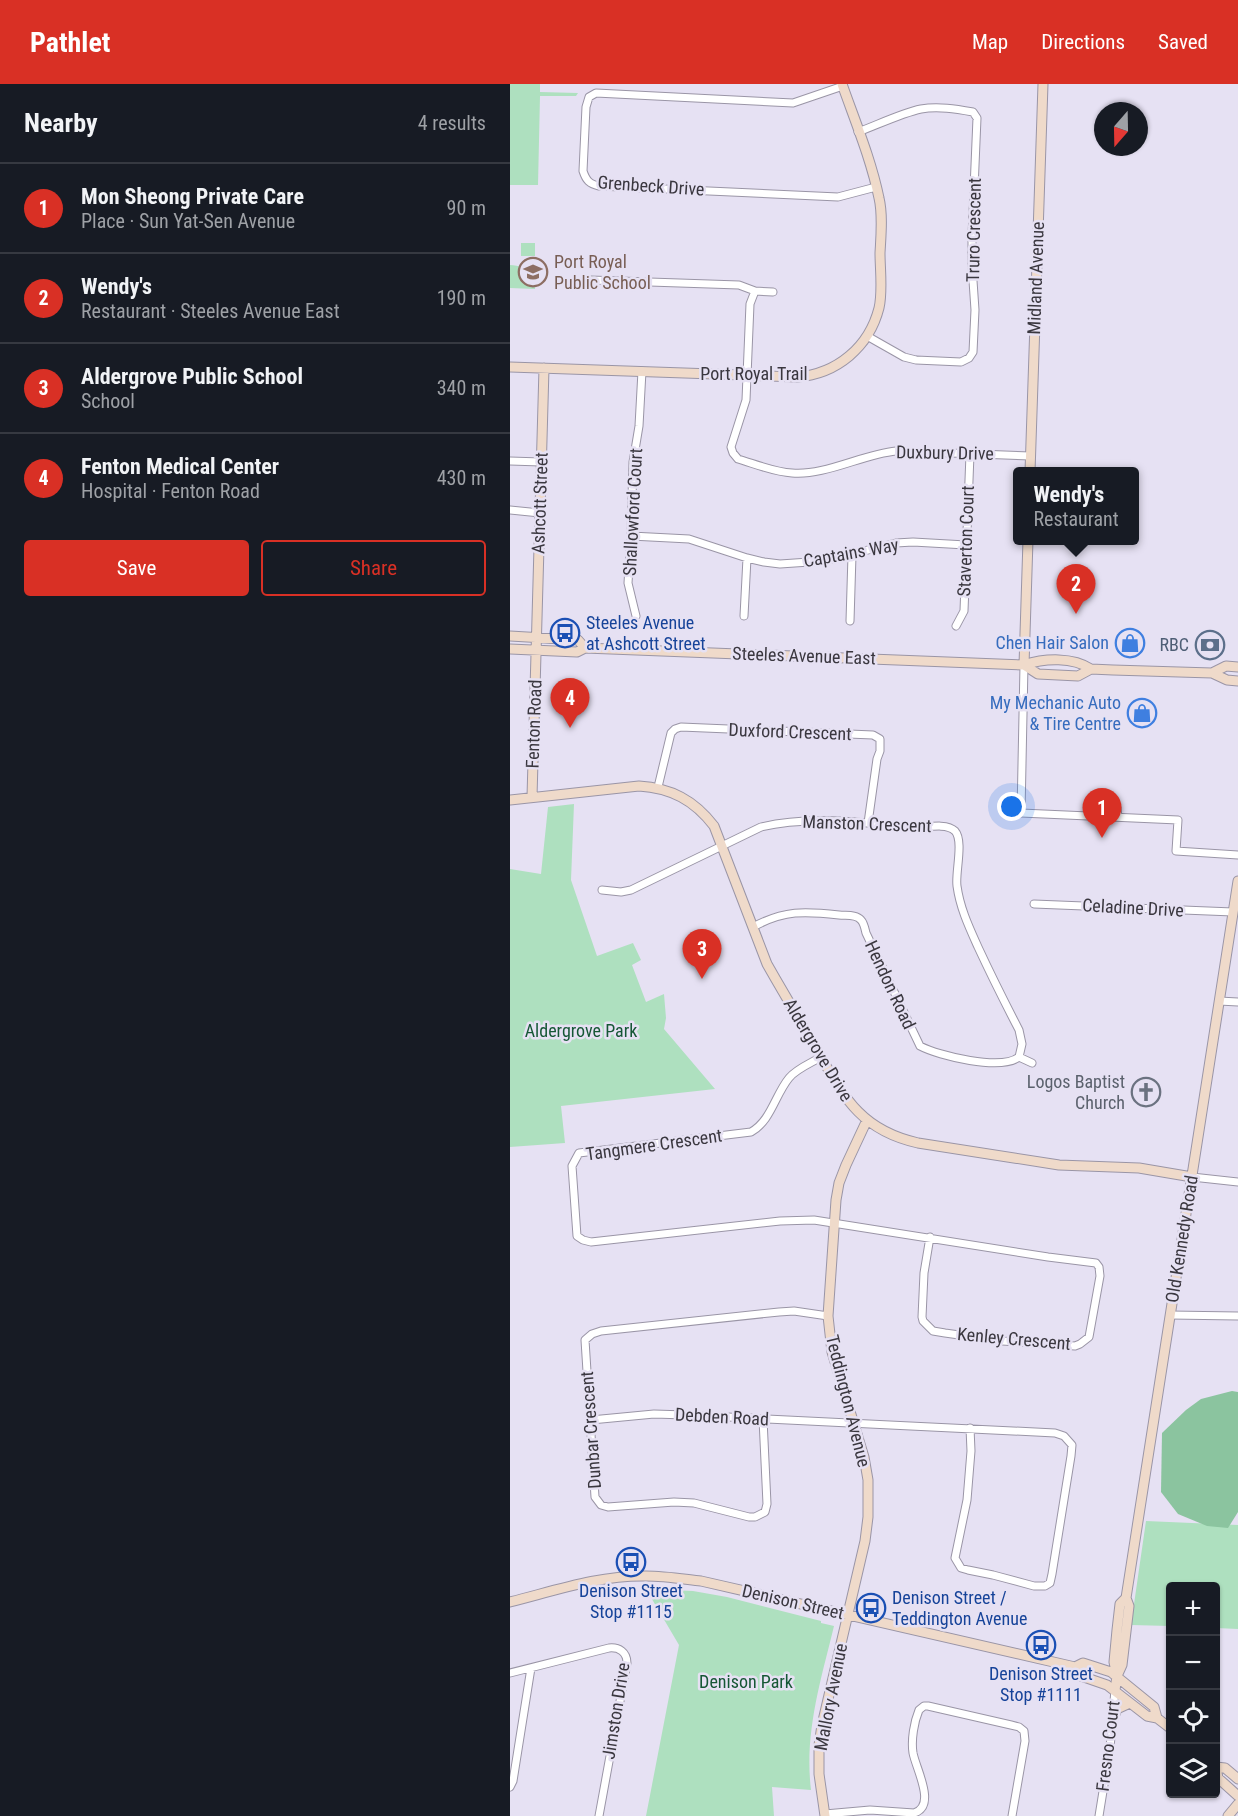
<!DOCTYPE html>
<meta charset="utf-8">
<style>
body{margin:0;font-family:"Roboto Condensed",sans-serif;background:#20242c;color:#f1f3f6}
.controls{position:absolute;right:18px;bottom:18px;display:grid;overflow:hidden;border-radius:6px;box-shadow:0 2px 4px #0004}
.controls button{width:54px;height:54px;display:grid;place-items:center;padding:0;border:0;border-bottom:2px solid #363941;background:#171b24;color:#f1f3f6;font:30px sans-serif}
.compass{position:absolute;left:584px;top:18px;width:54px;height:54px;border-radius:50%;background:#171b24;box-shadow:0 2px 4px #0004;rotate:200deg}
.you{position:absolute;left:502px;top:723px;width:21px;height:21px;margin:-15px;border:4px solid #fff;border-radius:50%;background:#1a73e8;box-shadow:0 0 0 9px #1a73e833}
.badge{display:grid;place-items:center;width:39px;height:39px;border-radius:50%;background:#d93025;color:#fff;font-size:20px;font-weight:700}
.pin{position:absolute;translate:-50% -50px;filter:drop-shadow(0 2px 3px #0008)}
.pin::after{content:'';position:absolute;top:32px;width:21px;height:18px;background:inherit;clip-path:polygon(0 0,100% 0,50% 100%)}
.popup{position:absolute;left:503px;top:383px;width:126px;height:78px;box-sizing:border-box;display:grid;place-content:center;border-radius:6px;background:#171b24;filter:drop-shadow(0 2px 4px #0005);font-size:20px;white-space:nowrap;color:#9ea1a6}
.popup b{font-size:22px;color:#f1f3f6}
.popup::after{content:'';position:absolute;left:50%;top:100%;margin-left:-12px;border:12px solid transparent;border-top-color:#171b24}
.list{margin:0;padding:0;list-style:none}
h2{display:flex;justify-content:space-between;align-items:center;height:78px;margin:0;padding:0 24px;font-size:26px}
h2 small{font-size:20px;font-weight:400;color:#9ea1a6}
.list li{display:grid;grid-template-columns:39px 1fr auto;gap:18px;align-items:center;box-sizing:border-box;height:90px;padding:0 24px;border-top:2px solid #363941}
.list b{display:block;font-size:22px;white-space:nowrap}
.list p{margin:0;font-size:20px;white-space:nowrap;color:#9ea1a6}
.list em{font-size:20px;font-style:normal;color:#9ea1a6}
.actions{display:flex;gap:12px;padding:18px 24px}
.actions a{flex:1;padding:14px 0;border:2px solid #d93025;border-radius:6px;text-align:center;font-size:21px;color:#d93025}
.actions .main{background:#d93025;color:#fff}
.icon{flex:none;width:33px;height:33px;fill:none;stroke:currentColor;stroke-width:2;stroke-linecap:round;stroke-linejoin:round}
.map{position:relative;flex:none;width:728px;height:1732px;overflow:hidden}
header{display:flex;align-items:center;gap:36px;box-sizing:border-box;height:84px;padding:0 30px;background:#d93025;color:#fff}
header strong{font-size:28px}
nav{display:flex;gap:33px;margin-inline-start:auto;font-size:21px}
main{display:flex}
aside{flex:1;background:#171b24}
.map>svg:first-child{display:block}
.green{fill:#aee0bf}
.forest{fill:#8bc49f}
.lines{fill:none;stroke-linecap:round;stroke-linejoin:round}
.street-casing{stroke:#9a95a6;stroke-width:9}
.secondary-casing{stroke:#9a95a6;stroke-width:11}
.street{stroke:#fff;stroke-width:7}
.secondary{stroke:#efdaca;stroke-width:9}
.labels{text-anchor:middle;stroke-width:5;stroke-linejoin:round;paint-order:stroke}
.street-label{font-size:18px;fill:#3a373f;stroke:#e6e1f3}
.education-label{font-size:18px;fill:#785e54;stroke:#e6e1f3;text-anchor:start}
.transit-label{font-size:18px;fill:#164399;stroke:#e6e1f3;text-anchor:start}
.shop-label{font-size:18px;fill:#366cbe;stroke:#e6e1f3;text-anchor:end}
.service-label{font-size:18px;fill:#4e5e75;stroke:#e6e1f3;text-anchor:end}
.park-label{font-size:18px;fill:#155735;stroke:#e6e1f3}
.worship-label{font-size:18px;fill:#5b616d;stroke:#e6e1f3;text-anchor:end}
</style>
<header>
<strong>Pathlet</strong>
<nav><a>Map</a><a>Directions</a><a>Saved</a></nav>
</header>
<main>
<aside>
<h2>Nearby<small>4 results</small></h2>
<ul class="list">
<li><span class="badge">1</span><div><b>Mon Sheong Private Care</b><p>Place · Sun Yat-Sen Avenue</p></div><em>90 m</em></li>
<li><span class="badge">2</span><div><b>Wendy's</b><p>Restaurant · Steeles Avenue East</p></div><em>190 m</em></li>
<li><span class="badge">3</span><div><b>Aldergrove Public School</b><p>School</p></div><em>340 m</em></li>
<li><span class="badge">4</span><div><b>Fenton Medical Center</b><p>Hospital · Fenton Road</p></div><em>430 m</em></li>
</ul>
<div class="actions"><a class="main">Save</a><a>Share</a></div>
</aside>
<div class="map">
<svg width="728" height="1732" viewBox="0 0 728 1732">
<rect width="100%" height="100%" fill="#e6e1f3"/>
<path class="green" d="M0,0H30V8L68,9L66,12H30L28,101H0Z
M11,159H25V172H11Z
M0,181C9,181 16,186 26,186L25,205L0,204Z
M64,720L61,796L87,872L123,859L131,876L122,881L136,918L154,910L156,934L154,945L205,1005L51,1022L55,1059L0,1063V785L31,790L38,723Z
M636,1437L728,1441V1545L706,1544V1502H660V1542L621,1541Z
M136,1505L183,1507L217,1513L311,1537V1539L324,1542C311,1596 294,1649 301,1706L262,1703L264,1732H136L169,1561Z"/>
<path class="forest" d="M722,1307L728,1308V1428L718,1444L697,1442L668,1430L651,1408L652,1349L676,1326L691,1315Z"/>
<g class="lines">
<g class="street-casing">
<path id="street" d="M333,2L283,19L86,9L79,13L76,23L73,87C76,96 79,100 89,102L328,113L366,103
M348,48C367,41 392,29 411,25C428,22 446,25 463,28L467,34L462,152V182L465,226L463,268L459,274L451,278L406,276L394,273L357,252
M68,199L80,196L229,201L245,207L240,220L236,316L221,363L223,369L228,375C245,380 264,388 282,389C315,392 353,370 386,367L520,372
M245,207L263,208
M0,377L31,378
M0,426L30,429
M121,452L179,455L237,474L254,478L270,480L314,477L386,459L403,458L456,461
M126,532L118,499L121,452L123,378L129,342L132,287
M234,532L237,474
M340,537L342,471
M446,542L454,527L460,370
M514,581L511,729L668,736L666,767L728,771
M148,703L161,649L165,645L171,643L363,651L370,655V667L367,675L358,739
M579,732L581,723L584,720L604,721L607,724L608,733
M92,806L111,808L121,806L251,743C300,731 358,739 409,744C419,743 437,739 445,747C454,757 445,789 447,802C450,824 459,843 468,863C481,891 495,919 509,946L512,960L509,973
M524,820L723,828
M243,843C274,826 295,827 329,831C336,832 346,830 351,836C354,839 355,845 356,849L410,962C429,972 491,987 509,973
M709,917L728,918
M311,973C301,979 286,985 279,994C265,1011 261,1037 241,1048L69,1069L62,1082L67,1152L73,1156L81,1158L270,1137L304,1136L538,1173L586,1179L589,1183L590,1192L579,1253L570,1260L565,1262L492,1257L435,1249L423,1247L413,1237L412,1233L414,1189L420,1153
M509,973L522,979
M682,1093L728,1098
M660,1231L728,1232
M253,1335L257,1420L255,1428L245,1433H239L184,1419L164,1418L98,1423L91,1421L85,1413L75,1256L82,1250L91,1247L269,1228L284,1227L318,1232
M81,1336L144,1330L176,1331L545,1349L554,1352L562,1361L561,1372L542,1490L540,1499L535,1502H524L483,1491L458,1486L451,1484L445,1474L457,1416L461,1367L460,1344
M0,1589L99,1564C109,1563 117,1568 117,1579L89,1732
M0,1703L3,1697L21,1584
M315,1730L360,1726L404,1729C427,1722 406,1685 403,1669C401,1656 404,1638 409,1626L414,1622H418L501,1641L509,1643L514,1647L515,1657L502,1732
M589,1732L600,1664L605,1606"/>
</g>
<g class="secondary-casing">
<path id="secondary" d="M0,283L287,293C327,290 359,263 369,224C373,207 370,186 370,169C371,151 373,131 369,114C361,75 345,37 332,0
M520,388L533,0
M0,552L68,556L75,564
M0,565L67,568L75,564L514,581C535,574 563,573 581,585
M514,581L528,590L568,592L581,585L603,586L702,589L717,596L728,597
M514,581L518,456
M702,589L716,582L728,583
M22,713L34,284
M0,716L129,702C161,704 184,716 204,742L257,880L265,894C279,918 293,942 307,966C334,1013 350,1046 408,1059L549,1081L629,1084L682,1093
M0,1518C44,1507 90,1491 136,1492C154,1492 173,1495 191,1497L565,1583L573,1579L601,1588L644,1623L647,1634
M565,1583L571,1592L597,1601L637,1632L647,1634L660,1644
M607,1592L604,1578L607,1546L610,1520L616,1514
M605,1606L607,1592L612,1581L619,1522L616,1514L728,797
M603,1635L607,1625L620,1619
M706,1683L715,1684L728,1695
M706,1684L708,1694L728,1712
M315,1732L309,1690V1661L312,1641L355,1457L358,1433V1396L354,1373L322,1268L318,1232L326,1116L329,1099L336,1081L357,1036
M718,1732L728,1720"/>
</g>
<use href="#street" class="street"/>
<use href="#secondary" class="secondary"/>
</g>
<defs>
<g id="school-ring" transform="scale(1.5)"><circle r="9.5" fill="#e6e1f3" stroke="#8d6e63" stroke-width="1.5"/><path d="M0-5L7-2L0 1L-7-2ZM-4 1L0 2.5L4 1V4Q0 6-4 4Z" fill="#8d6e63"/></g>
<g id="bus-ring" transform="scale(1.5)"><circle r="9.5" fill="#e6e1f3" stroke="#1a4fb4" stroke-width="1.5"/><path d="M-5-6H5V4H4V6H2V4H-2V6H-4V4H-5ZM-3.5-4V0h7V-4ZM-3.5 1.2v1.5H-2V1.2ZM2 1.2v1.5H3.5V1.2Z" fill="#1a4fb4"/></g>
<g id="shop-ring" transform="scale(1.5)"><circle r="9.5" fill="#e6e1f3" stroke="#3f7fe0" stroke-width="1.5"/><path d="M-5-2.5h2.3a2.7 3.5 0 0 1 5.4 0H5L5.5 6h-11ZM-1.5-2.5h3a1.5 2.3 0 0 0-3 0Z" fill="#3f7fe0"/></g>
<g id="bank-ring" transform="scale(1.5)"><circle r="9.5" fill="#e6e1f3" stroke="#5c6f8a" stroke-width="1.5"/><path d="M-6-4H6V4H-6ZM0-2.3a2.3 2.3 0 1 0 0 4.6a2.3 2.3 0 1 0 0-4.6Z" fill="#5c6f8a"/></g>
<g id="church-ring" transform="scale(1.5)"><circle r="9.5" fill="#e6e1f3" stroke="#6b7280" stroke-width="1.5"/><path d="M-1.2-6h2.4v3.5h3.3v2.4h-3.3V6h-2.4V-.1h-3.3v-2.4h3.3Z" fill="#6b7280"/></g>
</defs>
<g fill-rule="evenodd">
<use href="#school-ring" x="23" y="188"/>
<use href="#bus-ring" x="55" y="549"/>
<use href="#shop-ring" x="620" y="559"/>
<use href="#bank-ring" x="700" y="561"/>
<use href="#shop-ring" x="632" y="629"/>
<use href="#church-ring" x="636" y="1008"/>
<use href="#bus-ring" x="121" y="1478"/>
<use href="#bus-ring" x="361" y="1524"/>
<use href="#bus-ring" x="531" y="1561"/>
</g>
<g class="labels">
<g class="street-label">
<text transform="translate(141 102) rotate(4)" y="6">Grenbeck Drive</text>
<text transform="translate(464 146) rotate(-89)" y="6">Truro Crescent</text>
<text transform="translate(526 194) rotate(-88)" y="6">Midland Avenue</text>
<text x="244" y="296">Port Royal Trail</text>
<text transform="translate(435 369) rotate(1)" y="6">Duxbury Drive</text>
<text transform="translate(30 419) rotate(-88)" y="6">Ashcott Street</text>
<text transform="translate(123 428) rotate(-87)" y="6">Shallowford Court</text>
<text transform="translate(456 457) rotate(-88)" y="6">Staverton Court</text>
<text transform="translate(341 469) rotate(-10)" y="6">Captains Way</text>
<text transform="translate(294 572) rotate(2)" y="6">Steeles Avenue East</text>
<text transform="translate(24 640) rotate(-88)" y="6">Fenton Road</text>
<text transform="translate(280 648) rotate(2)" y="6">Duxford Crescent</text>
<text transform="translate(357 740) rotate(2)" y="6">Manston Crescent</text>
<text transform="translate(623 824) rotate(3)" y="6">Celadine Drive</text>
<text transform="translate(380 901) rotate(65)" y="6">Hendon Road</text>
<text transform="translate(308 966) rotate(59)" y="6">Aldergrove Drive</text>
<text transform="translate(144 1061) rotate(-8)" y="6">Tangmere Crescent</text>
<text transform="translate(672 1155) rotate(-81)" y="6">Old Kennedy Road</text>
<text transform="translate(504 1255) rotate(5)" y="6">Kenley Crescent</text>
<text transform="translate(338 1317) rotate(76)" y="6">Teddington Avenue</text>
<text transform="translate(212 1333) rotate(3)" y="6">Debden Road</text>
<text transform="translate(81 1346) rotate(-94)" y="6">Dunbar Crescent</text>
<text transform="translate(283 1518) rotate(13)" y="6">Denison Street</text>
<text transform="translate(321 1613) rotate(-79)" y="6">Mallory Avenue</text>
<text transform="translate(106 1627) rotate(-81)" y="6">Jimston Drive</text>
<text transform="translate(598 1662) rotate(-83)" y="6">Fresno Court</text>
</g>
<g class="education-label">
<text x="44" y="184">Port Royal<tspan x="44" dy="21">Public School</tspan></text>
</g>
<g class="transit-label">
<text x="76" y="545">Steeles Avenue<tspan x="76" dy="21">at Ashcott Street</tspan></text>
<text x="121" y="1513" text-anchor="middle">Denison Street<tspan x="121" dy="21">Stop #1115</tspan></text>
<text x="382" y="1520">Denison Street /<tspan x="382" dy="21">Teddington Avenue</tspan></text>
<text x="531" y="1596" text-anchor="middle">Denison Street<tspan x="531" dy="21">Stop #1111</tspan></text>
</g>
<g class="shop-label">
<text x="599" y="565">Chen Hair Salon</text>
<text x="611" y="625">My Mechanic Auto<tspan x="611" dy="21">&amp; Tire Centre</tspan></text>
</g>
<g class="service-label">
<text x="679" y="567">RBC</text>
</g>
<g class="park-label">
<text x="71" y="953">Aldergrove Park</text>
<text x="236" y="1604">Denison Park</text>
</g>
<g class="worship-label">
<text x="615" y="1004">Logos Baptist<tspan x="615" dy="21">Church</tspan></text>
</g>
</g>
</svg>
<div class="controls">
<button>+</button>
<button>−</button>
<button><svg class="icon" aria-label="locate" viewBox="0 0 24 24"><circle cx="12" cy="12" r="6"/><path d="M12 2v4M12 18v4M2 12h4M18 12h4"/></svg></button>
<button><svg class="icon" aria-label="layers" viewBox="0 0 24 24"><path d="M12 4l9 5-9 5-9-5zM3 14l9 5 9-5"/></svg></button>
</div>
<svg class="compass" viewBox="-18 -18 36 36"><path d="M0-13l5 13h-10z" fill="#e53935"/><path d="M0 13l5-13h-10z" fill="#9ea1a6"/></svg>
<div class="you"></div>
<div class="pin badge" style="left:592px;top:754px">1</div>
<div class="pin badge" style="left:566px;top:530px">2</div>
<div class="popup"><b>Wendy's</b>Restaurant</div>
<div class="pin badge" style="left:192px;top:895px">3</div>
<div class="pin badge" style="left:60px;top:644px">4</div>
</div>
</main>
